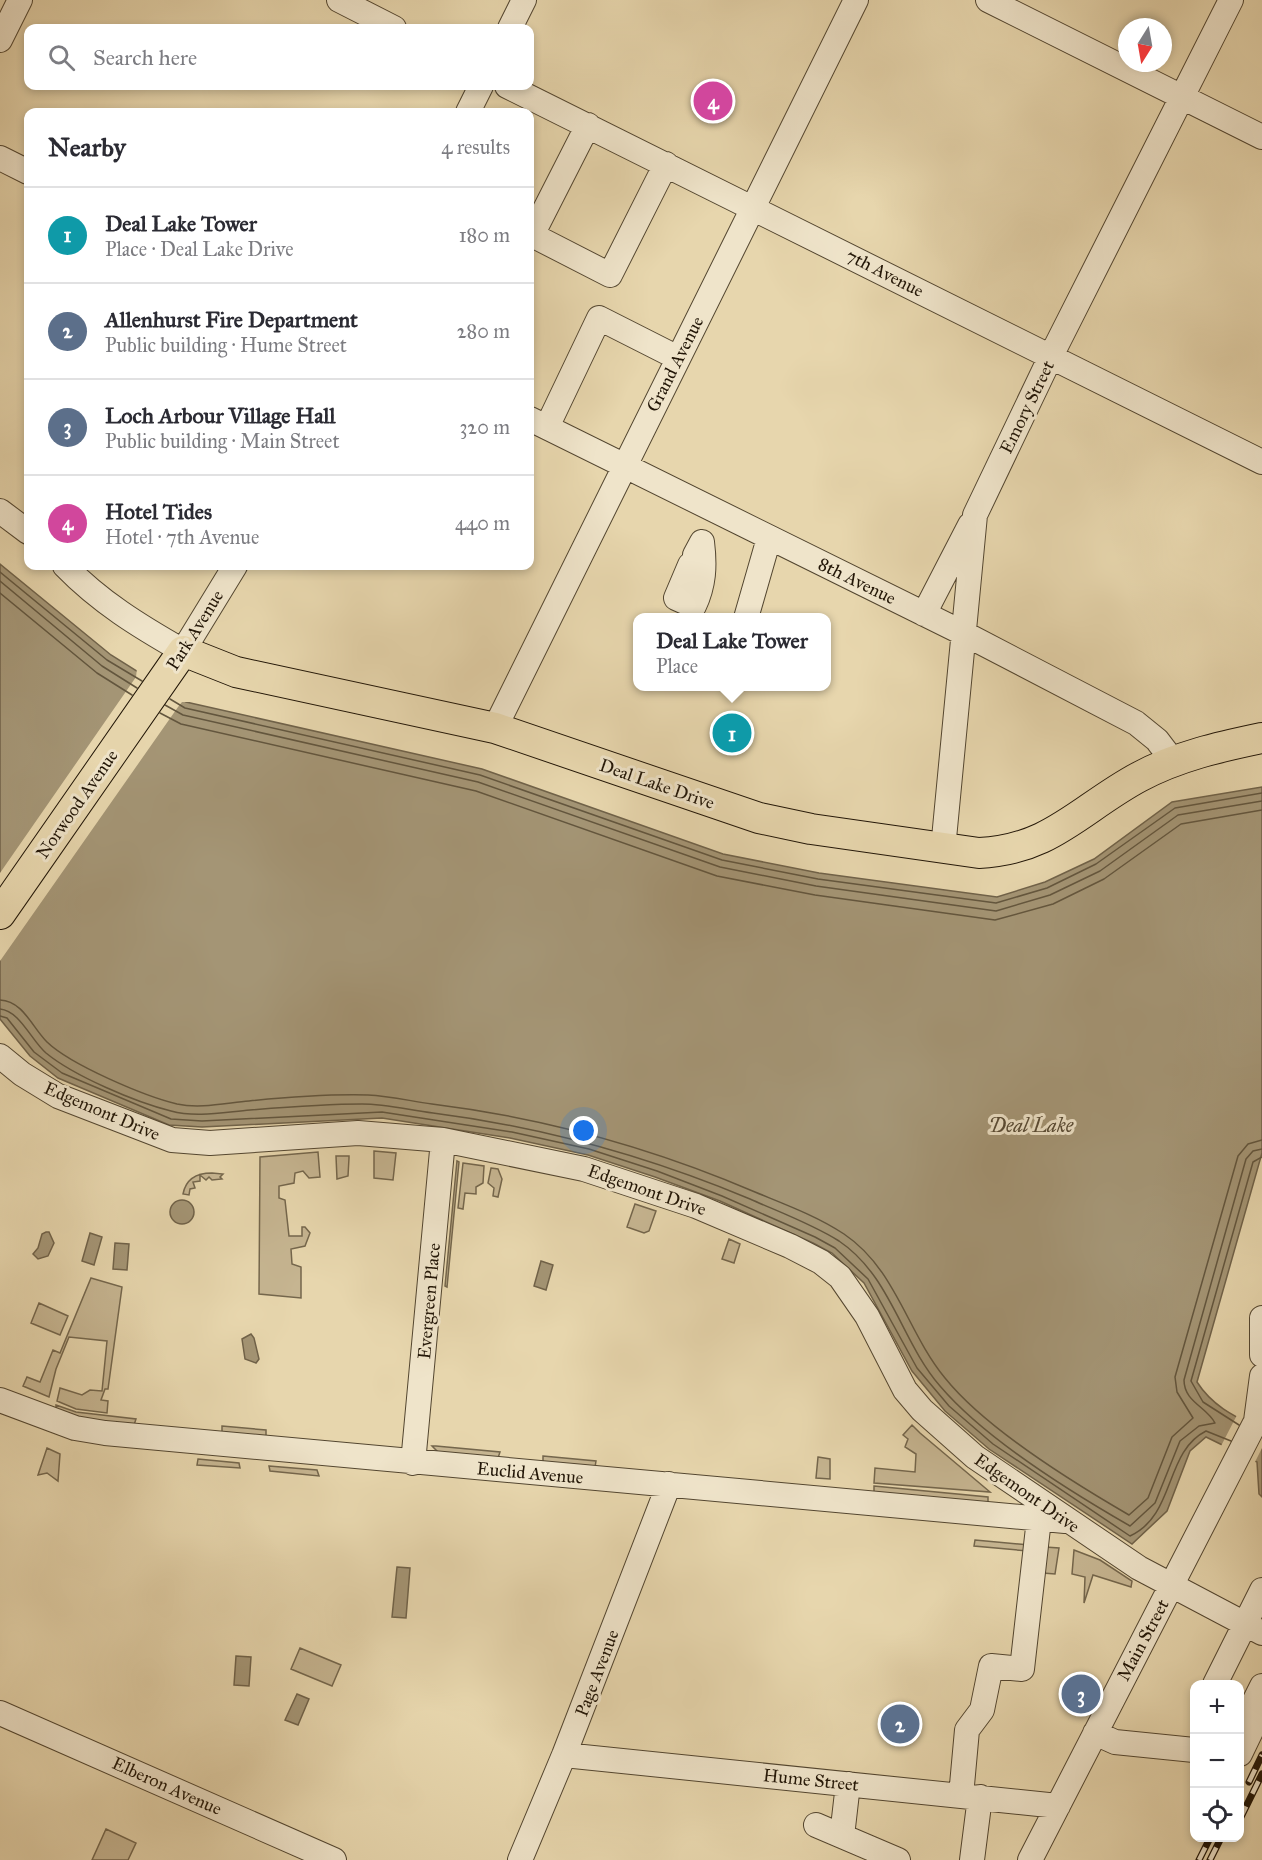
<!DOCTYPE html>
<meta charset="utf-8">
<style>
body{margin:0;font-family:"IM FELL Great Primer",serif;background:#f2f2f3;color:#2b2b33}
.controls{position:absolute;right:18px;bottom:18px;display:grid;overflow:hidden;border-radius:12px;box-shadow:0 3px 9px #0003}
.controls button{width:54px;height:54px;display:grid;place-items:center;padding:0;border:0;border-bottom:2px solid #e1e1e2;background:#fff;color:#2b2b33;font:30px sans-serif}
.compass{position:absolute;left:1118px;top:18px;width:54px;height:54px;border-radius:50%;background:#fff;box-shadow:0 3px 9px #0003;rotate:191deg}
.you{position:absolute;left:584px;top:1131px;width:21px;height:21px;margin:-15px;border:4px solid #fff;border-radius:50%;background:#1a73e8;box-shadow:0 0 0 9px #1a73e833}
.badge{display:grid;place-items:center;width:39px;height:39px;border-radius:50%;background:#1a73e8;color:#fff;font-size:20px;font-weight:700}
.pin{position:absolute;translate:-50% -50%;border:3px solid #fff;box-shadow:0 2px 6px #0006}
.popup{position:absolute;left:633px;top:613px;width:198px;height:78px;box-sizing:border-box;display:grid;place-content:center;border-radius:12px;background:#fff;filter:drop-shadow(0 2px 4px #0005);font-size:20px;white-space:nowrap;color:#7c7c81}
.popup b{font-size:22px;color:#2b2b33}
.popup::after{content:'';position:absolute;left:50%;top:100%;margin-left:-12px;border:12px solid transparent;border-top-color:#fff}
.list{margin:0;padding:0;list-style:none}
h2{display:flex;justify-content:space-between;align-items:center;height:78px;margin:0;padding:0 24px;font-size:26px}
h2 small{font-size:20px;font-weight:400;color:#7c7c81}
.list li{display:grid;grid-template-columns:39px 1fr auto;gap:18px;align-items:center;box-sizing:border-box;height:96px;padding:0 24px;border-top:2px solid #e1e1e2}
.list b{display:block;font-size:22px;white-space:nowrap}
.list p{margin:0;font-size:20px;white-space:nowrap;color:#7c7c81}
.list em{font-size:20px;font-style:normal;color:#7c7c81}
.icon{flex:none;width:33px;height:33px;fill:none;stroke:currentColor;stroke-width:2;stroke-linecap:round;stroke-linejoin:round}
.map{position:relative;flex:none;width:1262px;height:1860px;overflow:hidden}
.search{position:absolute;background:#fff;box-shadow:0 3px 9px #0003;left:24px;top:24px;width:510px;height:66px;display:flex;align-items:center;gap:15px;box-sizing:border-box;padding:0 21px;border-radius:12px;color:#7c7c81;font-size:22px}
.panel{position:absolute;background:#fff;box-shadow:0 3px 9px #0003;left:24px;top:108px;width:510px;height:462px;border-radius:12px}
.map>svg:first-child{display:block}
.green{fill:#c6b591;stroke:#74664c;stroke-width:1.5}
.water{fill:#a49575;stroke:#706249;stroke-width:1.5}
.pier{fill:#e7d6ad}
.lines{fill:none;stroke-linecap:round;stroke-linejoin:round}
.shore{stroke:#63563e;stroke-width:1.5}
.minor-casing{stroke:#534630;stroke-width:26}
.major-casing{stroke:#221607;stroke-width:32}
.minor{stroke:#efe4ca;stroke-width:24}
.major{stroke:#e7d6ad;stroke-width:30}
.rail-casing{stroke:#221607;stroke-width:7}
.rail{stroke:#efe4ca;stroke-width:4.5;stroke-dasharray:14;stroke-linecap:butt}
.labels{text-anchor:middle;stroke-width:6;stroke-linejoin:round;paint-order:stroke}
.street-label{font-size:18px;fill:#221607;stroke:#efe4ca}
.water-label{font-size:20px;font-style:italic;fill:#564933;stroke:#efe4ca}
</style>
<div class="map">
<svg width="1262" height="1860" viewBox="0 0 1262 1860">
<rect width="100%" height="100%" fill="#e7d6ad"/>
<filter id="stains"><feTurbulence type="fractalNoise" baseFrequency=".00333" numOctaves="4"/><feColorMatrix values="0 0 0 0 .2 0 0 0 0 .09 0 0 0 0 .02 0 0 0 .5 -.17"/></filter>
<radialGradient id="worn" r=".72"><stop offset=".6" stop-color="#630" stop-opacity="0"/><stop offset="1" stop-color="#630" stop-opacity=".3"/></radialGradient>
<path class="green" d="M374,1151L396,1153L393,1180L374,1178Z
M318,1152L320,1177L309,1178L303,1171L295,1173L294,1183L279,1186V1198L285,1200L289,1236H302V1227H305L310,1233L305,1246L291,1249L292,1264L301,1267V1298L259,1294L260,1157Z
M336,1156H349V1158L348,1176L337,1179Z
M457,1161L459,1162L447,1287L445,1286Z
M463,1163L484,1166L483,1183L476,1187V1194L465,1193L463,1209L458,1208Z
M491,1168L498,1169L502,1179L498,1197L493,1196L494,1188L488,1183Z
M212,1173L223,1174L220,1177L222,1179L212,1180L209,1177L206,1180L200,1175V1181L193,1182L195,1188L190,1189L189,1195L183,1194C186,1178 197,1173 212,1173Z
M635,1204L656,1211L649,1231L644,1233L627,1227Z
M729,1239L740,1244L734,1263L722,1259Z
M91,1278L122,1287L108,1389H105L101,1400L108,1401L107,1413L76,1409L57,1401L60,1388L82,1395L90,1390L102,1391L107,1341L69,1337L56,1369L49,1397L23,1386L27,1377L40,1382L53,1350L60,1353Z
M39,1303L68,1316L60,1335L31,1323Z
M56,1405L76,1412L136,1419L134,1425L100,1422L56,1411Z
M912,1425L920,1433L990,1492L874,1483L875,1468L915,1472L916,1454L905,1447L908,1439L903,1435Z
M222,1426L266,1430V1437L222,1432Z
M432,1446H436L500,1452L498,1458L438,1452Z
M47,1448L60,1454L58,1481L47,1473L38,1475Z
M543,1456L596,1461L595,1467L543,1462Z
M818,1457L830,1459V1479L816,1478Z
M198,1459L239,1463L240,1468L197,1465Z
M269,1466L317,1470L319,1476L270,1471Z
M874,1486L988,1497V1503L874,1493Z
M975,1540L1029,1545L1028,1551L974,1546Z
M1045,1547L1059,1548L1055,1574L1043,1573Z
M1074,1550L1100,1560L1132,1581L1131,1587L1093,1575L1084,1603L1085,1577L1072,1574Z
M300,1648L341,1665L332,1686L291,1669Z
M106,1829L136,1843L128,1860H92Z"/>
<path class="water" d="M0,564L111,655L186,702L482,769L723,854L819,873L997,897L1045,882L1094,859L1172,802L1262,787V1153L1197,1382C1213,1407 1236,1417 1262,1430V1497L1259,1494L1257,1462L1206,1437L1190,1451L1167,1511L1132,1544L989,1449L945,1411L912,1371L864,1283L832,1253L813,1243L720,1201L655,1177L588,1155L510,1138L382,1118L202,1127L169,1125L58,1078L30,1056L0,1019Z
M170 1212a12 12 0 1 1 24 0a12 12 0 1 1-24 0Z
M46,1232H49L54,1243L48,1256L38,1259L33,1254L38,1248L42,1234Z
M90,1233L102,1237L94,1265L82,1261Z
M115,1243L129,1244L127,1270L113,1269Z
M541,1261L553,1265L546,1290L534,1286Z
M251,1334L254,1338L259,1359L256,1363L245,1359L242,1339Z
M397,1567L410,1568L406,1618L392,1617Z
M236,1656L251,1657L249,1686L234,1685Z
M297,1694L309,1699L298,1725L285,1720Z"/>
<path class="pier" d="M137,668L191,702H182L178,707L0,961V873L136,677Z
M1237,1415L1262,1427V1448L1254,1464L1221,1446Z"/>
<g class="lines">
<path class="shore" d="M0,572L107,660L142,681
M0,581L102,666L137,688
M0,593L97,673L132,695
M170,699L185,708L480,775L722,860L818,879L996,903L1047,888L1096,864L1175,808L1262,793
M165,705L183,715L478,782L720,867L816,886L996,911L1050,895L1100,871L1178,815L1262,801
M160,713L181,724L476,791L717,876L815,895L995,920L1053,904L1104,879L1181,824L1262,810
M0,1000C23,1001 32,1027 47,1042C71,1065 144,1096 177,1104C200,1109 226,1103 249,1101C288,1097 328,1094 368,1095C390,1096 410,1101 432,1104C545,1118 650,1147 755,1192C784,1204 817,1216 844,1234C896,1269 907,1332 945,1378C986,1429 1072,1482 1129,1515L1148,1498L1172,1437L1193,1418L1177,1392L1175,1377L1238,1156L1248,1144L1262,1140
M0,1009C20,1011 31,1040 46,1053C74,1076 135,1102 171,1111C196,1118 225,1112 250,1110C287,1107 324,1104 362,1104C386,1104 409,1110 433,1113C543,1127 647,1156 750,1199C779,1212 812,1224 839,1241C891,1276 901,1341 940,1386C985,1439 1069,1491 1130,1526L1155,1503L1180,1441L1199,1426L1215,1423C1207,1407 1184,1402 1184,1380L1246,1159L1253,1151L1262,1149
M0,1016L7,1018L34,1052L62,1073L171,1119L202,1121L382,1112L512,1132L589,1149L657,1171L722,1196L815,1237L835,1248L868,1279L917,1368L949,1406L993,1444L1130,1536C1176,1515 1164,1452 1206,1431L1231,1441
M1239,1425L1203,1402L1191,1381L1253,1162L1262,1157"/>
<g class="minor-casing">
<path id="minor" d="M339,0L394,28
M988,0L1262,137
M510,28L524,0
M0,40L20,0
M507,86L1262,462
M468,112L481,86
M588,125L532,235L610,275L666,164
M0,158L28,172
M530,419L965,634L1136,723L1157,740L1173,761
M547,427L599,318L678,358
M0,511L28,532
M690,565L676,598L694,606C704,585 705,566 702,542L695,555
M65,566C100,602 139,626 183,651L235,566
M924,614L970,525
M746,618L769,538
M495,728L856,0
M943,849L975,515L1051,356L1231,0
M0,1056L22,1074L58,1096L172,1140L210,1143L358,1133L443,1140L584,1169L696,1206L790,1246L821,1262L840,1277L867,1316L905,1390L922,1410L975,1457L1139,1568L1262,1633
M1262,1318V1355
M0,1400L75,1428L105,1433L1065,1521
M1256,1421L1262,1376
M413,1463L443,1140
M1215,1684L1262,1590
M1240,1710L1249,1712L1262,1686
M0,1713L334,1860
M1095,1733L1115,1742L1194,1750
M1240,1754L1254,1725L1249,1712
M564,1755L1058,1806
M961,1796L967,1730L982,1710L991,1666L1022,1669L1039,1519
M816,1825L898,1860
M842,1836L848,1784
M520,1860L564,1755L669,1484
M972,1860L980,1797
M1030,1860L1254,1425L1262,1414"/>
</g>
<g class="major-casing">
<path id="major" d="M0,914L183,651L236,672L495,728L759,818L811,829L979,853C1051,850 1081,808 1139,777C1178,756 1219,747 1262,738"/>
</g>
<use href="#minor" class="minor"/>
<use href="#major" class="major"/>
<g class="rail-casing">
<path id="rail" d="M1249,1782L1262,1755
M1240,1819L1262,1774
M1199,1860L1210,1838
M1210,1860L1221,1838"/>
</g>
<use href="#rail" class="rail"/>
</g>
<g class="labels">
<g class="street-label">
<text transform="translate(885 273) rotate(27)" y="6">7th Avenue</text>
<text transform="translate(675 364) rotate(-63)" y="6">Grand Avenue</text>
<text transform="translate(1027 407) rotate(-64)" y="6">Emory Street</text>
<text transform="translate(857 581) rotate(26)" y="6">8th Avenue</text>
<text transform="translate(195 630) rotate(-58)" y="6">Park Avenue</text>
<text transform="translate(657 784) rotate(19)" y="6">Deal Lake Drive</text>
<text transform="translate(77 804) rotate(-55)" y="6">Norwood Avenue</text>
<text transform="translate(102 1111) rotate(23)" y="6">Edgemont Drive</text>
<text transform="translate(647 1190) rotate(19)" y="6">Edgemont Drive</text>
<text transform="translate(429 1301) rotate(-85)" y="6">Evergreen Place</text>
<text transform="translate(530 1473) rotate(5)" y="6">Euclid Avenue</text>
<text transform="translate(1027 1493) rotate(35)" y="6">Edgemont Drive</text>
<text transform="translate(1143 1640) rotate(-62)" y="6">Main Street</text>
<text transform="translate(597 1673) rotate(-69)" y="6">Page Avenue</text>
<text transform="translate(811 1780) rotate(6)" y="6">Hume Street</text>
<text transform="translate(167 1786) rotate(24)" y="6">Elberon Avenue</text>
</g>
<g class="water-label">
<text x="1031" y="1132">Deal Lake</text>
</g>
</g>
<rect width="100%" height="100%" filter="url(#stains)"/>
<rect width="100%" height="100%" fill="url(#worn)"/>
</svg>
<div class="controls">
<button>+</button>
<button>−</button>
<button><svg class="icon" aria-label="locate" viewBox="0 0 24 24"><circle cx="12" cy="12" r="6"/><path d="M12 2v4M12 18v4M2 12h4M18 12h4"/></svg></button>
</div>
<svg class="compass" viewBox="-18 -18 36 36"><path d="M0-13l5 13h-10z" fill="#e53935"/><path d="M0 13l5-13h-10z" fill="#7c7c81"/></svg>
<div class="you"></div>
<div class="pin badge" style="left:732px;top:733px;background:#0f9aa8">1</div>
<div class="popup"><b>Deal Lake Tower</b>Place</div>
<div class="pin badge" style="left:900px;top:1724px;background:#5c6f8a">2</div>
<div class="pin badge" style="left:1081px;top:1694px;background:#5c6f8a">3</div>
<div class="pin badge" style="left:713px;top:101px;background:#d1479c">4</div>
<div class="search"><svg class="icon" aria-label="search" viewBox="0 0 24 24"><circle cx="10" cy="10" r="6"/><path d="M15 15l6 6"/></svg>Search here</div>
<section class="panel">
<h2>Nearby<small>4 results</small></h2>
<ul class="list">
<li><span class="badge" style="background:#0f9aa8">1</span><div><b>Deal Lake Tower</b><p>Place · Deal Lake Drive</p></div><em>180 m</em></li>
<li><span class="badge" style="background:#5c6f8a">2</span><div><b>Allenhurst Fire Department</b><p>Public building · Hume Street</p></div><em>280 m</em></li>
<li><span class="badge" style="background:#5c6f8a">3</span><div><b>Loch Arbour Village Hall</b><p>Public building · Main Street</p></div><em>320 m</em></li>
<li><span class="badge" style="background:#d1479c">4</span><div><b>Hotel Tides</b><p>Hotel · 7th Avenue</p></div><em>440 m</em></li>
</ul>
</section>
</div>
